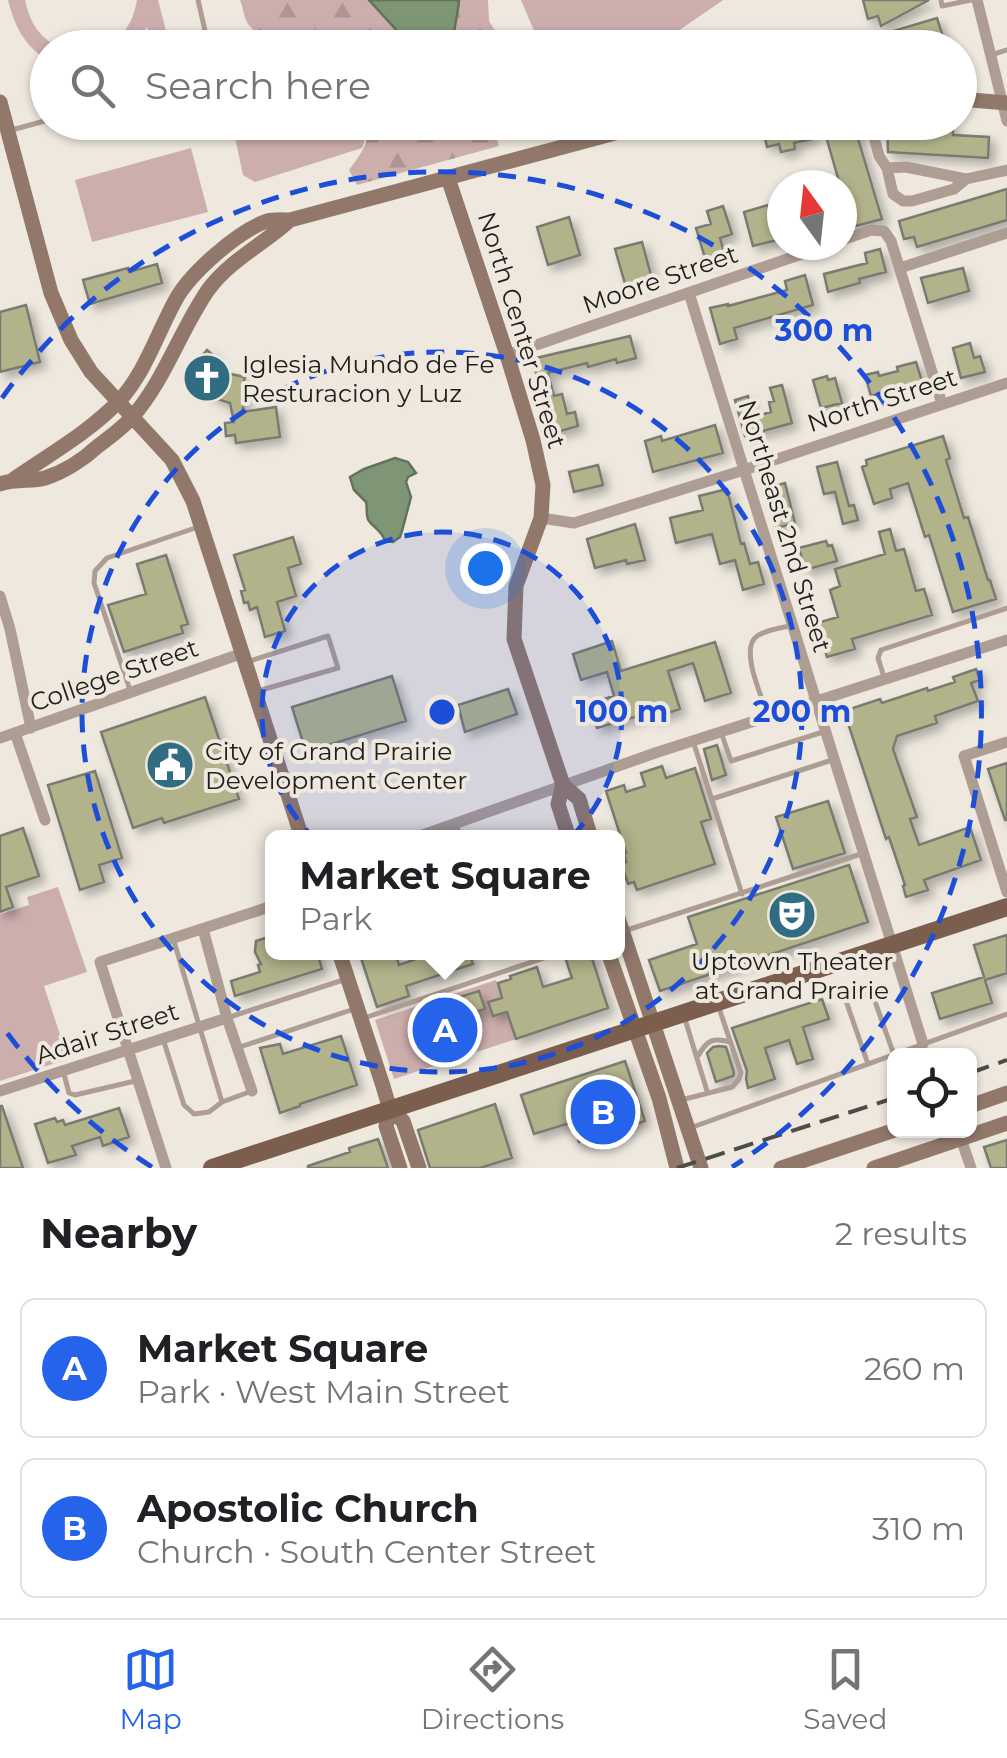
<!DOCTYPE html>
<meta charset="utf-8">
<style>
body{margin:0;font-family:Montserrat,sans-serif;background:#f2f2f2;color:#202124}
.controls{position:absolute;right:30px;bottom:30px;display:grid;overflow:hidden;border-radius:15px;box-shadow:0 2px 8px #0004}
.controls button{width:90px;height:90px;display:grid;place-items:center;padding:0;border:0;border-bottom:2px solid #e0e0e0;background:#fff;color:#202124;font:50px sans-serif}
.compass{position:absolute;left:767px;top:170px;width:90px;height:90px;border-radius:50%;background:#fff;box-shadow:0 2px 8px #0004;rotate:345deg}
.you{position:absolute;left:485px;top:568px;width:35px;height:35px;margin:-25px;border:8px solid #fff;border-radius:50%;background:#1a73e8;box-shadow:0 0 0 15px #1a73e833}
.badge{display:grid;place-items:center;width:65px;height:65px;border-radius:50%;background:#2563eb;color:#fff;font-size:32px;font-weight:700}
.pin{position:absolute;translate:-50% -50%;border:5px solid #fff;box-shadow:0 2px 10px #0006}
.popup{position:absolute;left:265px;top:830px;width:360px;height:130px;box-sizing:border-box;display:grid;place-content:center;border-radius:15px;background:#fff;filter:drop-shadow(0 2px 8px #0005);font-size:32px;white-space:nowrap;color:#757577}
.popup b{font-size:38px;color:#202124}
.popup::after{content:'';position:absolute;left:50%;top:100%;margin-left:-20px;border:20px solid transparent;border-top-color:#fff}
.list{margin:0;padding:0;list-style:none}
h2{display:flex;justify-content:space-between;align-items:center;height:130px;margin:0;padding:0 40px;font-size:42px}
h2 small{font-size:32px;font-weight:400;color:#757577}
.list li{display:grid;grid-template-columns:65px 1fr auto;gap:30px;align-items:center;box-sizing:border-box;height:140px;margin:0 20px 20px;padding:0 20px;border:2px solid #e0e0e0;border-radius:15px}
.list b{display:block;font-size:38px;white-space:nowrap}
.list p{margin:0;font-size:32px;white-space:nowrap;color:#757577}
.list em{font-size:32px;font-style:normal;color:#757577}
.icon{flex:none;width:55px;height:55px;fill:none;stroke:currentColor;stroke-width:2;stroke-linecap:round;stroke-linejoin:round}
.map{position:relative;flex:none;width:1007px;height:1168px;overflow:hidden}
.search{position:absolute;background:#fff;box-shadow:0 2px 8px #0004;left:30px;right:30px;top:30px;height:110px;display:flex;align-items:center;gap:25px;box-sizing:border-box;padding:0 35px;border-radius:55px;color:#757577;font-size:38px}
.sheet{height:450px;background:#fff}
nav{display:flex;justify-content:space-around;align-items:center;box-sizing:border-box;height:140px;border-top:2px solid #e0e0e0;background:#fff;font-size:28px;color:#757577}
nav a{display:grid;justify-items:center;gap:5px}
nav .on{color:#2563eb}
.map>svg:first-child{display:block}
.forest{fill:url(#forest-firs)}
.park{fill:#ccaead}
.water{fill:#7e9676;stroke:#62725b;stroke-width:2.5}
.building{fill:#b2b38b;stroke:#797a70;stroke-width:2.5;filter:url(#shadow)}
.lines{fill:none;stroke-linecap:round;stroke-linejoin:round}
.lane{stroke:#ae9d93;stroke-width:5}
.street{stroke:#ae9d93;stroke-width:11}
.secondary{stroke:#91786b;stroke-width:15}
.primary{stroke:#7b5e4e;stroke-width:18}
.rail{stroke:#4e4c47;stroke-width:4;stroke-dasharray:20 10;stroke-linecap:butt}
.ring{fill:none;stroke:#1d4ed8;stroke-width:5;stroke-dasharray:18 12}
.labels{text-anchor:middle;stroke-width:8;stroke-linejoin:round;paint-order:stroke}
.street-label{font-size:25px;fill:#201e1b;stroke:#eee8de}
.poi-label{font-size:25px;fill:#201e1b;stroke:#eee8de;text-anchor:start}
.centre{fill:#1d4ed8;stroke:#eee8de;stroke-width:5}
.ring-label{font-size:30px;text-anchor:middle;font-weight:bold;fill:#1d4ed8;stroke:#eee8de;stroke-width:8;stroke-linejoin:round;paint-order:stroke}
</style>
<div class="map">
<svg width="1007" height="1168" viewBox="0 0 1007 1168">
<defs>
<pattern id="forest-firs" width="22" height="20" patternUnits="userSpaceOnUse" patternTransform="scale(2.5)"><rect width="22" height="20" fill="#ccaead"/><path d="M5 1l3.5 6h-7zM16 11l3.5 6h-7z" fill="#af9594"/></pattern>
<filter id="shadow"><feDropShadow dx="5.5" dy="5.5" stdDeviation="5" flood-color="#0004"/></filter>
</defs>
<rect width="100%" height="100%" fill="#eee8de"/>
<path class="forest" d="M240,0H488L489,21L505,47H321L310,35L294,30C278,37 260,40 248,24C244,18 243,7 240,0Z
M365,123H501L494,128L499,146L357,185L349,170C359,156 373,140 365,123Z"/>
<path class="park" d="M8,0H25C30,22 38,36 58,47L48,48L47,60C24,45 15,27 8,0Z
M137,0H158L170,46L153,47L147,27L133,47H104C124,37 133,22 137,0Z
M521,0H723L655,47H541Z
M232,123H357L365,139L362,148L255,182L243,175Z
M191,148L208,212L92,242L75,180Z
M58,887L87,972L44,986L68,1059L0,1081V914L29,905L27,897Z
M496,980L516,1039L394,1079L375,1020Z"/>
<path class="water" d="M369,0H459C458,16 452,31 454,47H398L399,33Z
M395,458L408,462L416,473L408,477L406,482L411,497L402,531L400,537L393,542L385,541C382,531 375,529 369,521C365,515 368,510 366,502L354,490L350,477L364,469Z"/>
<path class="building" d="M863,0H929L881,26L878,16L868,19Z
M937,18L944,40L918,48H887L883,34Z
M795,122H812V139L794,143L795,149L781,152L779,144L767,147L763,129Z
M822,122H853L882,219L852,227Z
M887,122H934V126L953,127V135L989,137L988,158L888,152Z
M1007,189V220L917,247L914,237L904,239L899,221Z
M768,205L777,240L753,246L744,212Z
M723,206L732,234L720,238L725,256L706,261L696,228L711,224L707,211Z
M569,217L580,255L548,265L537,227Z
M642,242L652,279L626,287L615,249Z
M880,249L886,272L859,279L860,283L828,292L824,274L867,263L865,253Z
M157,264L162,283L90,304L83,280L128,268L129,272Z
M963,268L969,291L928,303L921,278Z
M805,275L813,305L734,328L737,339L720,344L710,308L728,304V306L787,290L785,281Z
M26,305L40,362L0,372V312Z
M630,336L636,358L617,363L616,359L588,367L587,363L548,373L554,396L562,394L567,414L575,412L578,426L554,433L532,359Z
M970,343L974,358L980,356L985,372L961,378L953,348Z
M207,350L215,357L210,362L221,372L245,377L243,385H248L242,412L276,407L280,437L236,443L235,435L226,436L225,423L234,422L230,403L217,399L187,373Z
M916,362L922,381L871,396L865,375L878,372L879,376L898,371L897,367Z
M827,376L828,380L835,378L842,403L821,408L813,380Z
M782,385L792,423L745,436L735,400L748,396L753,417L771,412L769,402L774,401L770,388Z
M715,425L723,453L653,472L645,441L661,436L662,441Z
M943,436L950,458L946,460L964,518L968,517L988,580H990L996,599L953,612L929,535L925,537L908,483L890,489L892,498L874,504L862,467L867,465L866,460Z
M837,462L849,506L854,505L858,520L843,524L835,492L824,494L817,467Z
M598,465L603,485L574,492L569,472Z
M785,483L795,523L777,528L767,488Z
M727,489L741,544L744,543L750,564L758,562L764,584L743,590L735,560L720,564L712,534L676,543L670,518L703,510L699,496Z
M635,524L645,560L627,564L626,560L595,568L587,539Z
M890,529L896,551L904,549L916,591L924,589L932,615L852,639L855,649L827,657L817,623L838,617L830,590L840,586L835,569L885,554L879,532Z
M293,537L301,564L288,568L296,596L277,602L285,631L265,637L257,607L250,610L248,602L244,603L241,591L245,590L234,555Z
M826,541L828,546L832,545L837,561L805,570L799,548Z
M166,555L188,624L181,626L183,633L124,652L108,605L146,594L137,564Z
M612,641L621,671L715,642L731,693L705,701L693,663L668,671L680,709L654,718L652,712L597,728L590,703L614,696L607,672L581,680L573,654Z
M976,669L980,680L971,683L978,701L935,716L937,723L897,736L893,749L917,817L910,819L919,845L970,827L981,860L924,880L928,890L906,897L903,886L905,885L889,837L886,839L844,711L880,699L882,703L927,688L928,691L955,682L953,677Z
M392,676L406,721L306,752L292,707Z
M508,689L517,714L465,732L458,705Z
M205,697L239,799L164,823L162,818L133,828L101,732Z
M717,745L726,775L712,780L704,749Z
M1007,763V820H1005L988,769Z
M662,766L666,778L695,768L711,819L701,822L715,864L637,890L634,882L628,884L621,863L626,862L624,854L626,853L606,791L624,785L626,792L645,786L641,773Z
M95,771L122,858L99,865L104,882L80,890L48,785Z
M828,801L845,853L793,869L776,817Z
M23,828L39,876L6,887L13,907L0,912V836Z
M849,865L868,922L660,991L649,960L697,944L688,917Z
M1007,935V973L985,980L992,1003L940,1019L932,993L984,977L974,945Z
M272,936V952H317L322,969L235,996L231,981L260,972L258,965L261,964L255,952L256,941Z
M369,952H395L399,965L436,952H469L473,964L406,986L409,996L377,1007L360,955Z
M579,952H590L608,1008L516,1039L507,1012L493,1016L488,1002L502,998L498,983L511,979L510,976L537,967L543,987L572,978L565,957Z
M479,991L485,1009L472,1013L473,1018L465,1021L458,1023L456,1018L443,1022L437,1004Z
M822,999L829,1019L803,1027L813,1059L797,1064L789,1040L765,1048L775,1079L748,1088L746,1079L747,1071L732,1028Z
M341,1036L357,1085L300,1104V1106L280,1113L260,1048L280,1044L283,1054Z
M719,1046L726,1047L734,1073L733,1076L716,1082L707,1053L713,1047Z
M625,1061L645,1121L619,1130L612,1109L586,1117L593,1138L579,1142L573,1122L534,1134L521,1095Z
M495,1104L512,1158L480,1168H430L418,1130Z
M0,1106H2L23,1168H0Z
M119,1108L129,1137L103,1146L100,1137L72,1146L76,1155L48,1163L35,1124L55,1118L57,1122L63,1120L65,1125Z
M378,1139L388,1168H308V1166L350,1152L349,1148Z
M1007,1140V1168H991L984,1147Z"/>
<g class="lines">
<path class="lane" d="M198,0L209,48
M941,0L942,6L971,0
M991,55L1007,50
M12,130L48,120
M250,661L328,636L338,668L258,691
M884,677L878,658L881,650L1007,608
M130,690L94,583L95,571L107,558L198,527
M768,715C762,698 739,648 757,636C766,630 780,628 790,626
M721,732L731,761L823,732
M694,744L742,894
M712,799L832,760
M456,826L462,838
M624,931L861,854
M173,938L222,1102
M684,1016L707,1091
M230,1017L343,980
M364,1018L562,952
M164,1042L184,1105L194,1114L209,1112L222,1102L252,1091
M237,1048L354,1009
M698,1056C707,1040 713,1037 730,1042
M868,1064L846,1001L872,993L894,1055
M64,1074L69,1093L75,1095L135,1081
M681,1100L732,1087L739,1079L741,1073L719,1008
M690,1128L1007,1014"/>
<path class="street" d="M977,0L1007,121
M870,122L879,156L887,168L906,167L966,179L1007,170
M887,168L893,194L903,201H912L954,189L966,179
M842,240L871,230L884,231L891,241L942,404
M900,268L1007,233
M689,293L923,1044
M507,355L828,245
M541,518L574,523L744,470L1007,383
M0,596L10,629L31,728
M15,733L45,820
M0,738L243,653
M1007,742L964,756L1007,892
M414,838L658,752L1007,640
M203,929L227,1018L252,1091
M0,1091L227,1018
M958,1130L971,1168
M166,1168L100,962L272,906"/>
<path class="secondary" d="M960,99L1007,103
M0,102L51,293L71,340L91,372L172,460L193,501L302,838
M448,178L507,355L533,440L543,485L541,518L516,586L514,639L563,785L579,799L591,838
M14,479C50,454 88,433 119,401C145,373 157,334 175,301C189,274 238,231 267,221C273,219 283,220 290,220L656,122
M0,484C16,478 31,482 45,478C64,472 84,459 98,446C110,437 124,427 133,416C164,381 181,329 208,290C230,260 264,244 290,220
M563,785L558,804L569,838
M618,918L701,1168
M339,952L383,1086L390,1110L386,1126L400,1168
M608,952L659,1098L677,1168
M970,1106L1007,1093
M390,1110L403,1121L419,1168
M781,1168L895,1130
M874,1168L1007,1123"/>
<path class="primary" d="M212,1168L1007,907"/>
<path class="rail" d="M970,1073L1007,1060
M677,1168L894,1098"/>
</g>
<circle cx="442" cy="712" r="180" fill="#1d4ed8" fill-opacity=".12"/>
<g class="ring">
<circle cx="442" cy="712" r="180"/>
<circle cx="442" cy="712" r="360"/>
<path d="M152 1167A540 540 0 0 1 2 1026M2 398A540 540 0 1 1 732 1167"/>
</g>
<defs>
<g id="church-disc" transform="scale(2.5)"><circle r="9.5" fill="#306d83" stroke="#eee8de"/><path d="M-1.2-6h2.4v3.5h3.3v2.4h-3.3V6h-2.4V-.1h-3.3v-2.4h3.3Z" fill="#fff"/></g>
<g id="civic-disc" transform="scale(2.5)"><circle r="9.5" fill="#306d83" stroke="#eee8de"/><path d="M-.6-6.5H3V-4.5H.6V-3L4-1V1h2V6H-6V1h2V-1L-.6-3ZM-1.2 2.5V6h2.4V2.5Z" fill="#fff"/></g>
<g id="theatre-disc" transform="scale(2.5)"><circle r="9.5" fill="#306d83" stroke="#eee8de"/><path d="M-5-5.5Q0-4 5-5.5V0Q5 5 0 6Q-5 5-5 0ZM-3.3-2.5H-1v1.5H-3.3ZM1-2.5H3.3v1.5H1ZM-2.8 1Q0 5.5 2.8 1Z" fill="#fff"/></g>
</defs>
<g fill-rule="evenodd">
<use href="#church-disc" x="207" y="378"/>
<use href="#civic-disc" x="170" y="765"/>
<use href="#theatre-disc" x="792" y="915"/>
</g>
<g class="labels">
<g class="street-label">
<text transform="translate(660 279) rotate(-19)" y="9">Moore Street</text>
<text transform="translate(522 330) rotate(73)" y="9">North Center Street</text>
<text transform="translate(882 400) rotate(-18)" y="9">North Street</text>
<text transform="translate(785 526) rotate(73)" y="9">Northeast 2nd Street</text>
<text transform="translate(114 675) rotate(-19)" y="9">College Street</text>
<text transform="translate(107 1033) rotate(-18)" y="9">Adair Street</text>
</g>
<g class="poi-label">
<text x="242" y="373">Iglesia Mundo de Fe<tspan x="242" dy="29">Resturacion y Luz</tspan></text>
<text x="205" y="760">City of Grand Prairie<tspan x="205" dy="29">Development Center</tspan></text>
<text x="792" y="970" text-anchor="middle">Uptown Theater<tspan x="792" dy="29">at Grand Prairie</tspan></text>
</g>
</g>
<circle cx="442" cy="712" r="15" class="centre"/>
<g class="ring-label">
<text x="824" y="341">300 m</text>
<text x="622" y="722">100 m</text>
<text x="802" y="722">200 m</text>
</g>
</svg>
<div class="controls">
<button><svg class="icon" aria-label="locate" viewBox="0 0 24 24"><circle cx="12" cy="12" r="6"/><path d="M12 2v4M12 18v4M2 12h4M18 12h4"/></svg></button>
</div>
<svg class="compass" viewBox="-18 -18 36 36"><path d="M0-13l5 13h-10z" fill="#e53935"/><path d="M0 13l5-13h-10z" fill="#757577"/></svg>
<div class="you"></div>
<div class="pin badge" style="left:445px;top:1030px">A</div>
<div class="popup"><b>Market Square</b>Park</div>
<div class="pin badge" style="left:603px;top:1112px">B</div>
<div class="search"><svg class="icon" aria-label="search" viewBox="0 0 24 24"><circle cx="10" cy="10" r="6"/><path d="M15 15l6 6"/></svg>Search here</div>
</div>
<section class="sheet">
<h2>Nearby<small>2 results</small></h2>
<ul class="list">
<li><span class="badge">A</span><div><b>Market Square</b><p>Park · West Main Street</p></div><em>260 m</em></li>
<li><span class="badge">B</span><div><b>Apostolic Church</b><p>Church · South Center Street</p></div><em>310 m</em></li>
</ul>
</section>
<nav>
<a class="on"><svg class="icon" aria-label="map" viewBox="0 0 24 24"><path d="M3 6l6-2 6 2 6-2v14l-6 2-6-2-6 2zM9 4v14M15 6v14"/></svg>Map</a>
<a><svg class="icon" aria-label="directions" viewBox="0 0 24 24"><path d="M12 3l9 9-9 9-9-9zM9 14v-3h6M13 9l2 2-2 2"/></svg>Directions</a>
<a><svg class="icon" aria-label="saved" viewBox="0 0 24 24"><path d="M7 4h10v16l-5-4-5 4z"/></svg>Saved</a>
</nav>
